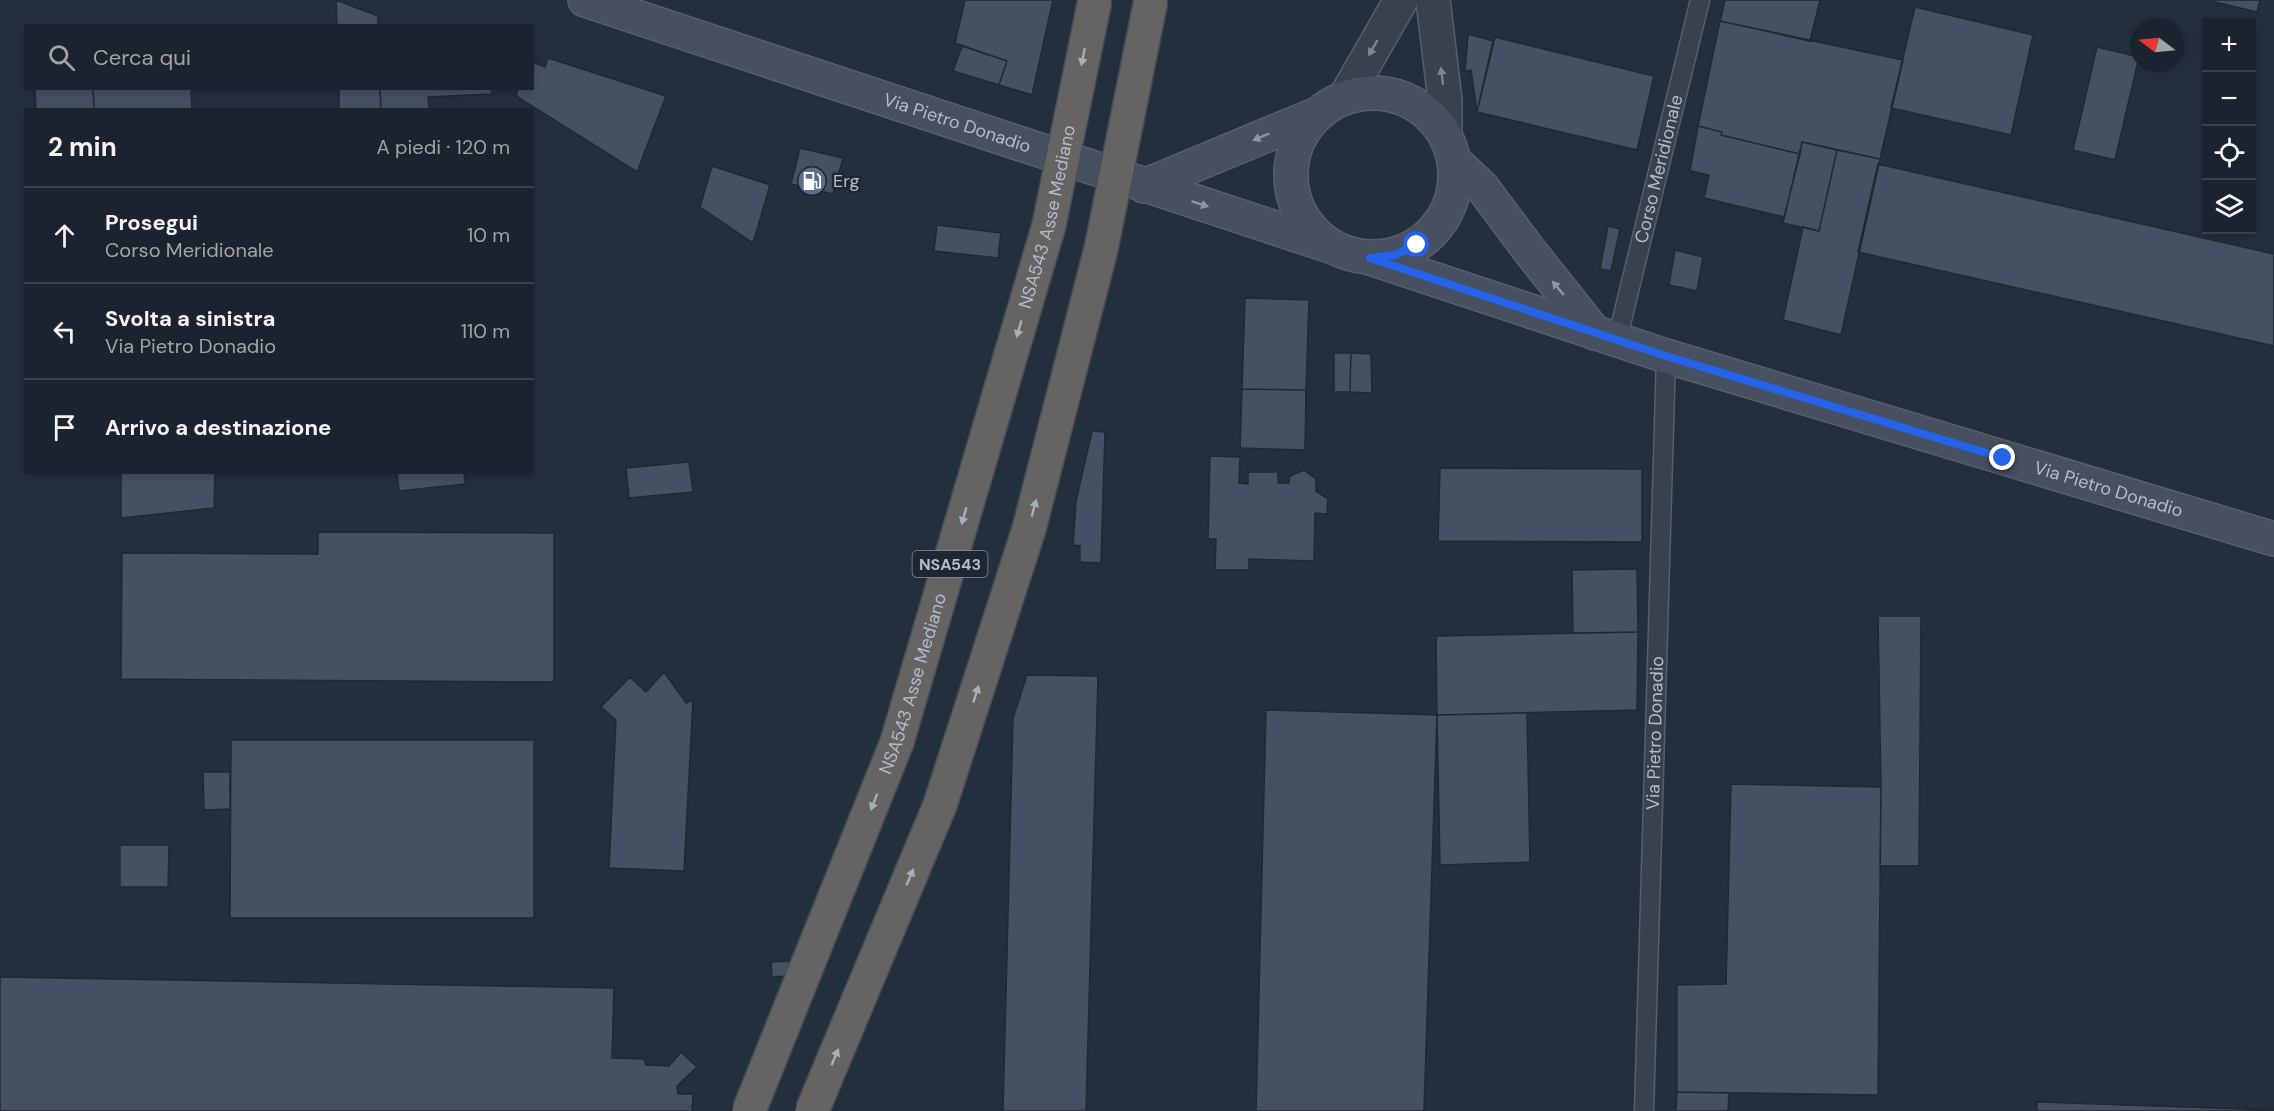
<!DOCTYPE html>
<html lang="it">
<meta charset="utf-8">
<style>
body{margin:0;font-family:"DM Sans",sans-serif;background:#282f3a;color:#f1f3f6}
.controls{position:absolute;right:18px;top:18px;display:grid;overflow:hidden;border-radius:0px;box-shadow:0 3px 9px #0003}
.controls button{width:54px;height:54px;display:grid;place-items:center;padding:0;border:0;border-bottom:2px solid #39404a;background:#1b232e;color:#f1f3f6;font:30px sans-serif}
.compass{position:absolute;left:2130px;top:18px;width:54px;height:54px;border-radius:50%;background:#1b232e;box-shadow:0 3px 9px #0003;rotate:286deg}
.stop{position:absolute;width:18px;height:18px;margin:-14px;border:4px solid #2563eb;border-radius:50%;background:#fff}
.stop.end{background:#2563eb;border-color:#fff;box-shadow:0 2px 6px #0008}
.list{margin:0;padding:0;list-style:none}
h2{display:flex;justify-content:space-between;align-items:center;height:78px;margin:0;padding:0 24px;font-size:26px}
h2 small{font-size:20px;font-weight:400;color:#a0a4aa}
.list li{display:grid;grid-template-columns:39px 1fr auto;gap:18px;align-items:center;box-sizing:border-box;height:96px;padding:0 24px;border-top:2px solid #39404a}
.list b{display:block;font-size:22px;white-space:nowrap}
.list p{margin:0;font-size:20px;white-space:nowrap;color:#a0a4aa}
.list em{font-size:20px;font-style:normal;color:#a0a4aa}
.icon{flex:none;width:33px;height:33px;fill:none;stroke:currentColor;stroke-width:2;stroke-linecap:round;stroke-linejoin:round}
.map{position:relative;flex:none;width:2274px;height:1111px;overflow:hidden}
.search{position:absolute;background:#1b232e;box-shadow:0 3px 9px #0003;left:24px;top:24px;width:510px;height:66px;display:flex;align-items:center;gap:15px;box-sizing:border-box;padding:0 21px;border-radius:0px;color:#a0a4aa;font-size:22px}
.panel{position:absolute;background:#1b232e;box-shadow:0 3px 9px #0003;left:24px;top:108px;width:510px;height:366px;border-radius:0px}
.map>svg:first-child{display:block}
.building{fill:#455162;stroke:#1f2835;stroke-width:1.5}
.lines{fill:none;stroke-linecap:round;stroke-linejoin:round}
.service-casing{stroke:#565f6c;stroke-width:21}
.tertiary-casing{stroke:#565f6c;stroke-width:36}
.secondary-casing{stroke:#565f6c;stroke-width:36}
.service{stroke:#38414e;stroke-width:18}
.tertiary{stroke:#38414e;stroke-width:33}
.secondary{stroke:#465061;stroke-width:33}
.trunk-bridge-casing{stroke:#434c59;stroke-width:36;stroke-linecap:butt}
.trunk-bridge{stroke:#656462;stroke-width:33}
.oneway{fill:#7c8592}
.oneway2{fill:#a8afba}
.oneway3{fill:#8e96a5}
.route{stroke:#2563eb;stroke-width:8}
.labels{text-anchor:middle;stroke-width:5;stroke-linejoin:round;paint-order:stroke}
.shield{fill:#1d2633;stroke:#878f9c;stroke-width:1.5}
.shield-label{font-size:16px;font-weight:bold;fill:#b4bcc9}
.street-label{font-size:18px;fill:#b4bcc9;stroke:#1d2633}
.poi-label{font-size:18px;fill:#b4bcc9;stroke:#1d2633;text-anchor:start}
</style>
<div class="map">
<svg width="2274" height="1111" viewBox="0 0 2274 1111">
<rect width="100%" height="100%" fill="#242f3e"/>
<path class="building" d="M336,0L378,16V26H337Z
M965,0H1053L1032,95L999,85L1007,61L955,43Z
M1725,0H1820L1810,41L1720,21Z
M2206,0H2260L2257,12Z
M1915,7L2033,35L2011,135L1891,108Z
M1720,21L1903,60L1880,159L1802,142L1800,154L1721,135L1722,132L1698,126Z
M1468,34L1493,41L1477,112L1471,70L1465,71Z
M1495,37L1654,76L1637,150L1477,112Z
M962,46L1007,61L999,85L953,71Z
M2097,47L2139,57L2115,160L2073,150Z
M548,58L666,96L637,172L516,96L518,88H532V62L545,67Z
M35,88H93L94,110H36Z
M93,88H191L192,110H94Z
M339,88H380L381,110H339Z
M380,88H491L492,94L428,97L429,110H381Z
M1698,126L1722,132L1721,135L1800,154L1784,217L1704,198L1709,175L1690,171Z
M1802,142L1837,150L1819,231L1783,223Z
M800,148L843,158L833,194L791,184Z
M1837,150L1880,159L1841,335L1783,320L1803,227L1819,231Z
M1878,164L2274,254V346L1858,252Z
M712,166L770,185L753,243L700,207Z
M937,225L1001,233L998,258L934,251Z
M1608,226L1620,229L1611,271L1600,269Z
M1675,250L1703,257L1697,291L1669,285Z
M1245,298L1309,300L1306,390L1242,389Z
M1334,353H1351L1350,392H1334Z
M1351,353L1371,354L1372,393L1350,392Z
M1242,389L1306,390L1305,450L1240,448Z
M1092,431L1105,432L1101,563L1080,562V546L1073,545L1076,501Z
M1210,456L1240,457L1239,483L1248,484V472H1278V483H1289L1290,476L1304,470L1316,479V491L1328,499L1327,514L1315,513L1314,561L1249,559V570H1215L1216,539H1208Z
M689,462L693,492L629,498L626,468Z
M1440,468L1642,469V542L1438,541Z
M121,472H215L214,508L121,518Z
M397,472H464L465,484L399,491Z
M318,532L554,533V682L121,679L122,553L318,554Z
M1637,569L1638,632L1573,633L1572,570Z
M1878,616H1921L1919,866H1880L1881,787Z
M1638,632L1637,710L1437,715L1436,636Z
M664,672L686,703L693,700L684,871L609,868L616,720L601,707L630,677L646,692Z
M1027,675L1098,676L1086,1111H1003L1013,718Z
M1266,710L1437,715L1424,1111H1256Z
M1527,713L1530,862L1440,865L1437,715Z
M231,740H534V918H230Z
M203,772H230V809L204,810Z
M1731,784L1881,787L1878,1095L1677,1092V985L1726,984Z
M120,845H169L168,887H120Z
M790,961V976L772,977L771,962Z
M0,977L614,988L612,1058L644,1059L646,1065L669,1066L681,1052L697,1067L677,1086L678,1094H693L692,1111H0Z
M1677,1092L1729,1093L1728,1111H1676Z
M2037,1102L2274,1110V1111H2037Z"/>
<g class="lines">
<g class="service-casing">
<g id="service">
<path id="s1" d="M1617,340L1700,0"/>
<path id="s2" d="M1644,1111L1666,356"/>
</g>
</g>
<g class="tertiary-casing">
<path id="tertiary" d="M1433,0L1445,100V134
M1346,96L1401,0"/>
</g>
<g class="secondary-casing">
<g id="secondary">
<path id="s3" d="M585,0L1330,246"/>
<circle cx="1373" cy="175" r="82"/>
<path d="M1454,161L1482,187L1529,250L1595,333"/>
<path d="M1144,186L1315,115"/>
<path id="s4" d="M1370,258L1666,356L2274,539"/>
</g>
</g>
<use href="#service" class="service"/>
<use href="#tertiary" class="tertiary"/>
<use href="#secondary" class="secondary"/>
<g class="trunk-bridge-casing">
<g id="trunk-bridge">
<path id="s5" d="M749,1111L897,742L1049,225L1095,0"/>
<path d="M812,1111L940,805L1029,529L1101,249L1151,0"/>
</g>
</g>
<use href="#trunk-bridge" class="trunk-bridge"/>
</g>
<defs><path id="oneway-solid" d="M-6-.8H1V-3.2L6.5 0L1 3.2V.8H-6Z" transform="scale(1.5)"/></defs>
<g class="oneway">
<use href="#oneway-solid" transform="translate(1373 48) rotate(120)"/>
<use href="#oneway-solid" transform="translate(1442 76) rotate(-97)"/>
</g>
<g class="oneway2">
<use href="#oneway-solid" transform="translate(1083 57) rotate(101)"/>
<use href="#oneway-solid" transform="translate(1019 329) rotate(106)"/>
<use href="#oneway-solid" transform="translate(1034 508) rotate(-75)"/>
<use href="#oneway-solid" transform="translate(964 516) rotate(106)"/>
<use href="#oneway-solid" transform="translate(976 694) rotate(-72)"/>
<use href="#oneway-solid" transform="translate(874 802) rotate(112)"/>
<use href="#oneway-solid" transform="translate(910 877) rotate(-67)"/>
<use href="#oneway-solid" transform="translate(835 1057) rotate(-67)"/>
</g>
<g class="oneway3">
<use href="#oneway-solid" transform="translate(1261 137) rotate(157)"/>
<use href="#oneway-solid" transform="translate(1200 204) rotate(18)"/>
<use href="#oneway-solid" transform="translate(1558 288) rotate(-129)"/>
</g>
<g class="lines">
<path class="route" d="M1417,245L1395,255L1370,258L1666,356L2003,458"/>
</g>
<defs>
<g id="fuel-disc" transform="scale(1.5)"><circle r="9.5" fill="#5c6f8a" stroke="#1d2633"/><path d="M-5.5-6h7V0h2V4h1.3V-2.5L3-4.5l.8-.8L6-3V5H2.5V1h-1V6h-7ZM-4.2-4.7v3.2H.2V-4.7Z" fill="#fff"/></g>
</defs>
<g fill-rule="evenodd">
<use href="#fuel-disc" x="812" y="181"/>
</g>
<g class="labels">
<rect class="shield" x="912.5" y="551" width="75" height="26" rx="4.5"/>
<g class="shield-label">
<text x="950" y="570">NSA543</text>
</g>
<g class="street-label">
<text dy="6" stroke="none"><textPath href="#s3" startOffset="392">Via Pietro Donadio</textPath></text>
<text dy="6" stroke="none"><textPath href="#s1" startOffset="176">Corso Meridionale</textPath></text>
<text dy="6" stroke="none"><textPath href="#s5" startOffset="944">NSA543 Asse Mediano</textPath></text>
<text dy="6" stroke="none"><textPath href="#s4" startOffset="774">Via Pietro Donadio</textPath></text>
<text dy="6" stroke="none"><textPath href="#s5" startOffset="458">NSA543 Asse Mediano</textPath></text>
<text dy="6" stroke="none"><textPath href="#s2" startOffset="378">Via Pietro Donadio</textPath></text>
</g>
<g class="poi-label">
<text x="833" y="187">Erg</text>
</g>
</g>
</svg>
<div class="controls">
<button>+</button>
<button>−</button>
<button><svg class="icon" aria-label="locate" viewBox="0 0 24 24"><circle cx="12" cy="12" r="6"/><path d="M12 2v4M12 18v4M2 12h4M18 12h4"/></svg></button>
<button><svg class="icon" aria-label="layers" viewBox="0 0 24 24"><path d="M12 4l9 5-9 5-9-5zM3 14l9 5 9-5"/></svg></button>
</div>
<svg class="compass" viewBox="-18 -18 36 36"><path d="M0-13l5 13h-10z" fill="#e53935"/><path d="M0 13l5-13h-10z" fill="#a0a4aa"/></svg>
<div class="stop" style="left:1417px;top:245px"></div>
<div class="stop end" style="left:2003px;top:458px"></div>
<div class="search"><svg class="icon" aria-label="search" viewBox="0 0 24 24"><circle cx="10" cy="10" r="6"/><path d="M15 15l6 6"/></svg>Cerca qui</div>
<section class="panel">
<h2>2 min<small>A piedi · 120 m</small></h2>
<ul class="list">
<li><svg class="icon" aria-label="ahead" viewBox="0 0 24 24"><path d="M12 20V5M6 11l6-6 6 6"/></svg><div><b>Prosegui</b><p>Corso Meridionale</p></div><em>10 m</em></li>
<li><svg class="icon" aria-label="left" viewBox="0 0 24 24"><path d="M17 20v-9H6M10 6l-5 5 5 5"/></svg><div><b>Svolta a sinistra</b><p>Via Pietro Donadio</p></div><em>110 m</em></li>
<li><svg class="icon" aria-label="arrive" viewBox="0 0 24 24"><path d="M6 21V4h12l-3 4 3 4H6"/></svg><div><b>Arrivo a destinazione</b></div></li>
</ul>
</section>
</div>
